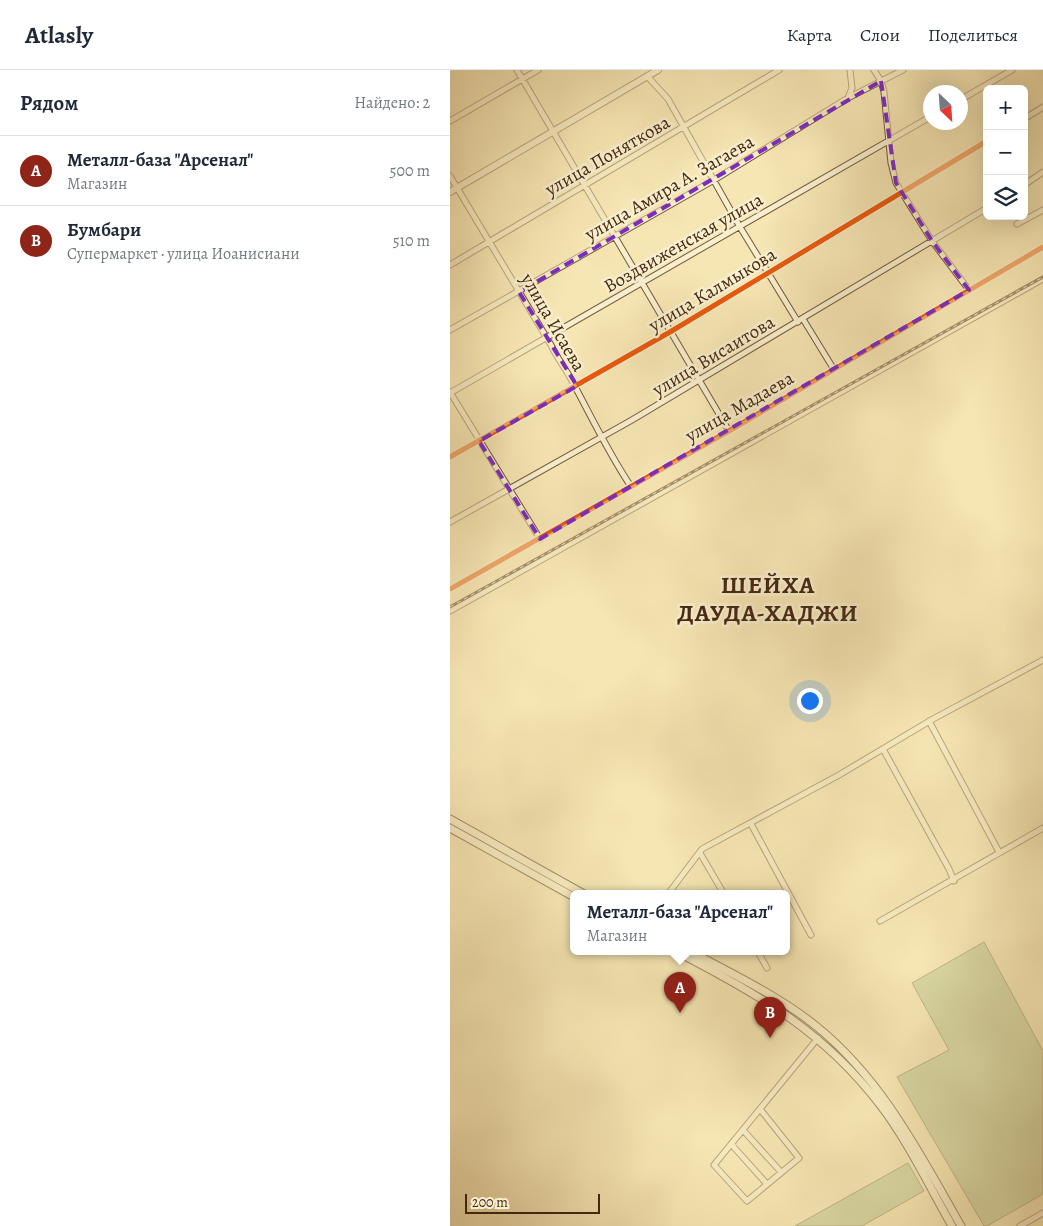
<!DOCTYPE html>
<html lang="ru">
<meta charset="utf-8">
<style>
body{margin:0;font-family:Alegreya,serif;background:#f6f6f7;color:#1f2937}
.controls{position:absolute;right:15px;top:15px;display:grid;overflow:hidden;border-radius:8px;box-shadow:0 5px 20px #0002}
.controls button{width:45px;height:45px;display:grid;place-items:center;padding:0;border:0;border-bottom:1px solid #e0e1e3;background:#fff;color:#1f2937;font:25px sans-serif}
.compass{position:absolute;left:473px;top:15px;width:45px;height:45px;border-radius:50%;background:#fff;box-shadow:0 5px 20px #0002;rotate:155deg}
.scale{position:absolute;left:15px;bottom:12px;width:135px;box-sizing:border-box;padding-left:5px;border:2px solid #462811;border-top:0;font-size:14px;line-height:18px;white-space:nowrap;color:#462811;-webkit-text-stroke:4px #f9efce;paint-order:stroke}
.you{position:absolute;left:359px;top:630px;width:18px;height:18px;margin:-12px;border:4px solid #fff;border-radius:50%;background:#1a73e8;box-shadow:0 0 0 8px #1a73e833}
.badge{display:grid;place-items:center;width:32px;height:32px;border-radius:50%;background:#8f2418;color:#fff;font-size:16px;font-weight:700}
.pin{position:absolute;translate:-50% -41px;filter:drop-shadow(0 1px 2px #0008)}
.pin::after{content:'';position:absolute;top:26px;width:18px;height:15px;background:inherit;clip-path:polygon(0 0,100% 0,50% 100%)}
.popup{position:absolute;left:120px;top:820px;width:220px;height:65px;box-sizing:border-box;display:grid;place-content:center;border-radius:8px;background:#fff;filter:drop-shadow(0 1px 4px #0005);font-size:16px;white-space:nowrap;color:#747a83}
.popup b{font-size:19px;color:#1f2937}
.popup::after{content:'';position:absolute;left:50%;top:100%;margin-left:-10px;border:10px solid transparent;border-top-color:#fff}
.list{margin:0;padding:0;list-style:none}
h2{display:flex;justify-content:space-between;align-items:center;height:65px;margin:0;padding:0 20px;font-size:21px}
h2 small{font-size:16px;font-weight:400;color:#747a83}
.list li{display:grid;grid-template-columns:32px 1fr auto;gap:15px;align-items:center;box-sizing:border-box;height:70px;padding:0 20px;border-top:1px solid #e0e1e3}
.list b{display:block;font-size:19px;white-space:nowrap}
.list p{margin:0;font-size:16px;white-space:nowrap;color:#747a83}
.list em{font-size:16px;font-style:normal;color:#747a83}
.icon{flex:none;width:28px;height:28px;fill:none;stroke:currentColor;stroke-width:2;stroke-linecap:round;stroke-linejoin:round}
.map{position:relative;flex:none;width:593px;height:1156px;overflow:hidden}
header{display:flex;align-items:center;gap:30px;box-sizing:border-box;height:70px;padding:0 25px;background:#fff;border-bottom:1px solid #e0e1e3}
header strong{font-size:24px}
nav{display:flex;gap:28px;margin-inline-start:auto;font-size:18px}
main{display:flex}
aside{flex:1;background:#fff}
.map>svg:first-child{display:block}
.green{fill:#b7c690;stroke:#7e7750}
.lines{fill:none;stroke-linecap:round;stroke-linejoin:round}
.minor-casing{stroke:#72583a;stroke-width:7}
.tertiary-casing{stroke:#72583a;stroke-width:8}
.secondary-casing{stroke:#462811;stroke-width:9}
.minor{stroke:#f9efce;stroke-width:5}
.tertiary{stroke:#f9efce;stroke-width:6}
.secondary{stroke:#f9efce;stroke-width:7}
.rail-casing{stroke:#462811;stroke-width:3}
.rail{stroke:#f9efce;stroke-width:1;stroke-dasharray:4;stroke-linecap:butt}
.cycleway-casing{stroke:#f9efce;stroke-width:8}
.cycleway{stroke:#e8590c;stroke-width:5}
.marked{fill:none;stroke:#7b2cbf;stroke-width:4;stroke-dasharray:10 6;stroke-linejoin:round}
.labels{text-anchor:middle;stroke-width:5;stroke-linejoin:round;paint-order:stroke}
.street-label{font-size:19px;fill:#462811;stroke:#f9efce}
.district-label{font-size:24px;font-weight:bold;letter-spacing:1px;fill:#462811;stroke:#f9efce}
</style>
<header>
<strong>Atlasly</strong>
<nav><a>Карта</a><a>Слои</a><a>Поделиться</a></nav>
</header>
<main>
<aside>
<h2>Рядом<small>Найдено: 2</small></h2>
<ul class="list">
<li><span class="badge">A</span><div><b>Металл-база &quot;Арсенал&quot;</b><p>Магазин</p></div><em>500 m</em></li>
<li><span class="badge">B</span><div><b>Бумбари</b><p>Супермаркет · улица Иоанисиани</p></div><em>510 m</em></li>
</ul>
</aside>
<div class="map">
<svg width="593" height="1156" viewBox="0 0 593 1156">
<rect width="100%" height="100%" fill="#f6e6b3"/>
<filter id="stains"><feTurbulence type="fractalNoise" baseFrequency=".004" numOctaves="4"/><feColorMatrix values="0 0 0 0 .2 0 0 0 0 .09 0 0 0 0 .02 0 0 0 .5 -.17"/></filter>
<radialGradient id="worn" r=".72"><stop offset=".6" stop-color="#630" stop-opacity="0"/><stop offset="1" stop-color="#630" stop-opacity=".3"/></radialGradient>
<path class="green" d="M534,872L593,981V1124L537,1156H534L447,1007L499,980L462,913Z
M458,1093L474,1121L412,1156H345Z"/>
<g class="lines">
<g class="minor-casing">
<path id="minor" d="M67,0L279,361
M424,0L431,11L434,22L441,93L446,113L482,171L519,220
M197,6L218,29L290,157L348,252
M398,28L402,18L400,0
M510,30L562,0
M574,49L593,37
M0,51L88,0
M0,106L101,275C107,288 116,299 122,311C141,346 158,382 180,415
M574,115L593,102
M567,154L593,140
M0,195L329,0
M353,249L383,298
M0,260L264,110L398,28L453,0
M0,322L90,469
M0,323L480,47
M0,387L220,262L537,71
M0,452L182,350L537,138
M0,519L279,361L593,177
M0,541L593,209
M479,651L549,782
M433,679L499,799L504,811
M301,754L361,865
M250,783L274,824
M218,824L252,779L389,705L483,649L593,590
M430,851L593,758
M308,882L317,898
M310,1039L349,1088L297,1131L264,1095L368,968
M293,1060L331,1102
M281,1074L317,1114
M570,1156L593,1143"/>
</g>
<g class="tertiary-casing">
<path id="tertiary" d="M0,122L208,0"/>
</g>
<g class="secondary-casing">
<path id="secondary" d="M0,749L134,824
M0,758L124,827
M227,882C308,924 374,961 431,1036C459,1073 479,1116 502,1156
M242,882C284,905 329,926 366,956C432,1009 470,1084 511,1156"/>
</g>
<use href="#minor" class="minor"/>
<use href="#tertiary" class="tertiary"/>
<use href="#secondary" class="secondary"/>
<g class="rail-casing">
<path id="rail" d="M0,537L593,207"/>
</g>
<use href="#rail" class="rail"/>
<g class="cycleway-casing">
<path id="cycleway" d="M0,387L220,262L537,71
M0,519L279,361L593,177"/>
</g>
<use href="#cycleway" class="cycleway"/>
</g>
<path d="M0 0H593V1156H0ZM431,11L446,113L482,171L519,220L90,469L29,371L127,316L69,222Z" fill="#f6e6b3" fill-opacity=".55" fill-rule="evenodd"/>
<path class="marked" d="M431,11L446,113L482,171L519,220L90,469L29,371L127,316L69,222Z"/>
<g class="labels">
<g class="street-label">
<text transform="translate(157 85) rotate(-30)" y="7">улица Поняткова</text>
<text transform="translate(219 117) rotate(-30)" y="7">улица Амира А. Загаева</text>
<text transform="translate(233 172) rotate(-30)" y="7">Воздвиженская улица</text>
<text transform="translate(262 219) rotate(-31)" y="7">улица Калмыкова</text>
<text transform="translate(104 252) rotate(60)" y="7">улица Исаева</text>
<text transform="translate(263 285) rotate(-31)" y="7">улица Висаитова</text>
<text transform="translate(289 336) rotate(-30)" y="7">улица Мадаева</text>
</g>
<g class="district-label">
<text x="318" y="523">ШЕЙХА<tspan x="318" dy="28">ДАУДА-ХАДЖИ</tspan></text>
</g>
</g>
<rect width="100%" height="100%" filter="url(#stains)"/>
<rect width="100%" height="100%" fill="url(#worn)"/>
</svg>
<div class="controls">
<button>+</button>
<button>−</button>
<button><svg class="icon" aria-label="layers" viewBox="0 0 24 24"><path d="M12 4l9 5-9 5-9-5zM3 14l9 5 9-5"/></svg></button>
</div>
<svg class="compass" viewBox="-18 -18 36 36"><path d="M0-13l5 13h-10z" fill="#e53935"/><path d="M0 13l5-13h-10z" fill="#747a83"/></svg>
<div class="scale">200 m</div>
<div class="you"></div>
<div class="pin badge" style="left:230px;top:943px">A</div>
<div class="popup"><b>Металл-база &quot;Арсенал&quot;</b>Магазин</div>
<div class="pin badge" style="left:320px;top:968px">B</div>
</div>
</main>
